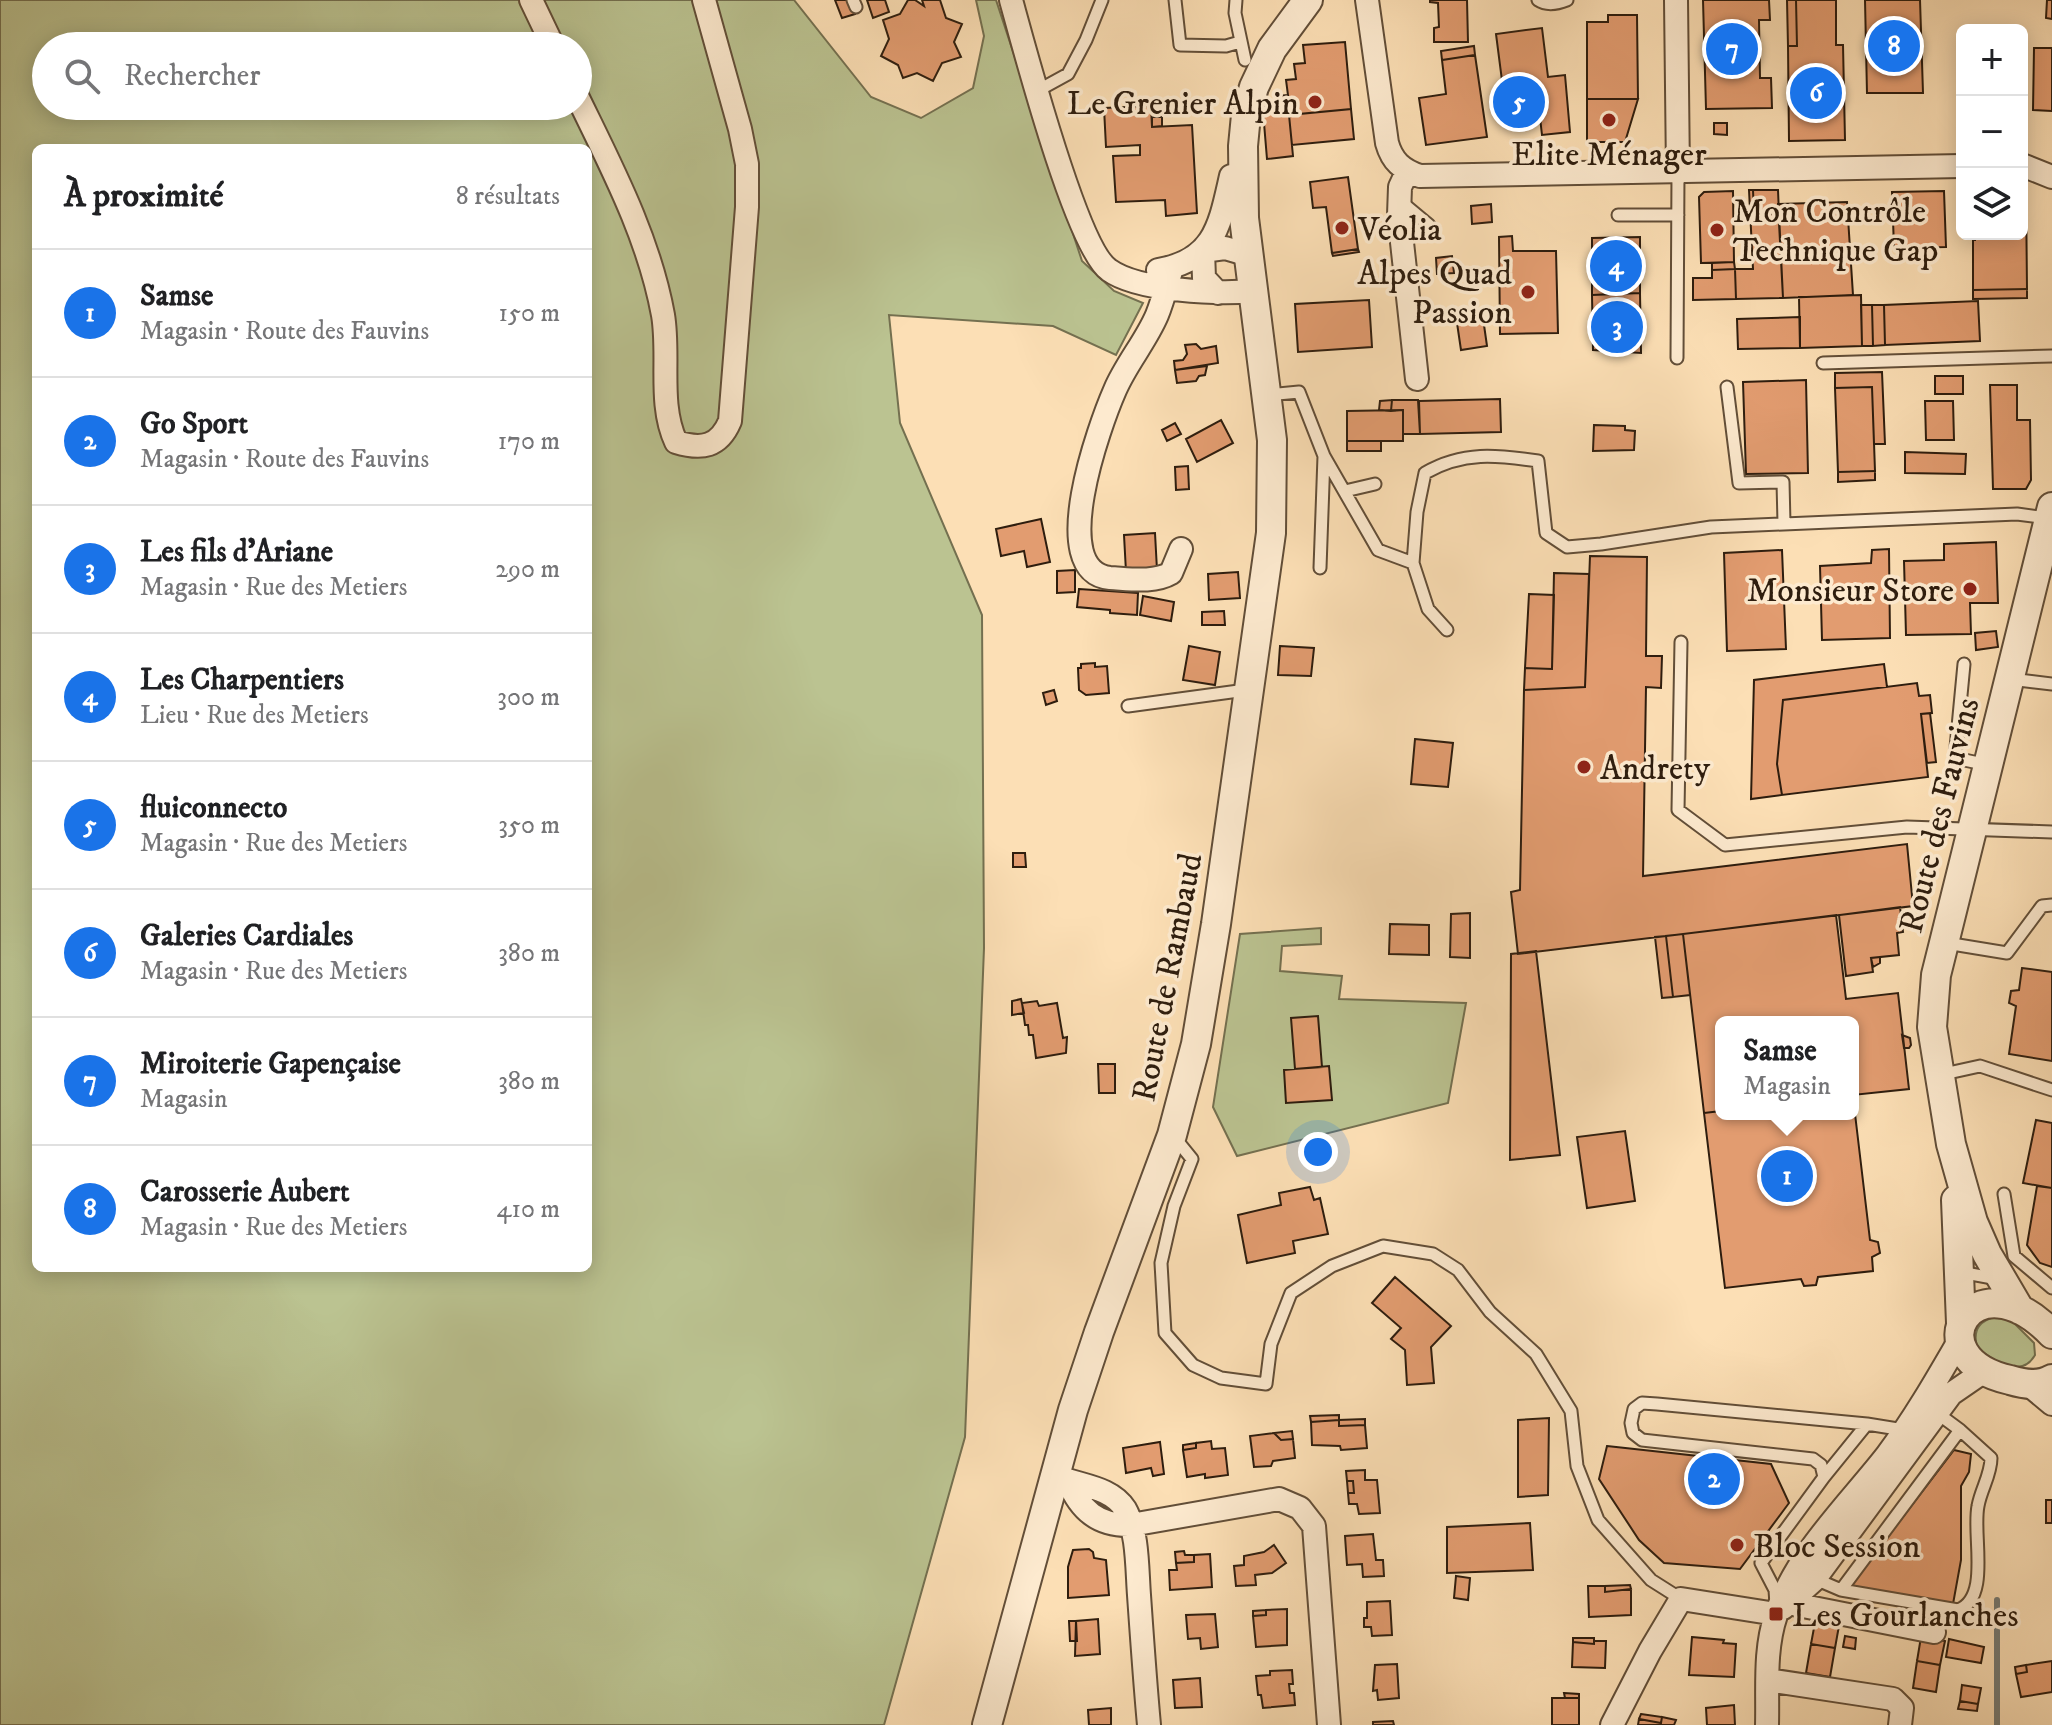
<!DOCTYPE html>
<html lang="fr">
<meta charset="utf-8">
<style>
body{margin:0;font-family:"IM FELL DW Pica",serif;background:#f2f2f2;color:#202124}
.controls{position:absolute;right:24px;top:24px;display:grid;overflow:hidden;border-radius:12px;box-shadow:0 4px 20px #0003}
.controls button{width:72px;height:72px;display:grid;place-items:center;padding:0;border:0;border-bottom:2px solid #e0e0e0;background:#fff;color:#202124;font:40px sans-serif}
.you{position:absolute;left:1318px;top:1152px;width:28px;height:28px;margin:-20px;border:6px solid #fff;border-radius:50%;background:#1a73e8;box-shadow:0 0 0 12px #1a73e833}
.badge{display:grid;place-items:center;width:52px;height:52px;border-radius:50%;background:#1a73e8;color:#fff;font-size:26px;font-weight:700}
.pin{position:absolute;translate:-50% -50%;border:4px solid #fff;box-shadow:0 2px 8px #0006}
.popup{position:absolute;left:1715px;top:1016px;width:144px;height:104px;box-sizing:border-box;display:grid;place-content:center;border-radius:12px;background:#fff;filter:drop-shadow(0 2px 6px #0005);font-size:26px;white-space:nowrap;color:#757577}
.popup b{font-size:30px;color:#202124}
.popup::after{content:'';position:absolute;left:50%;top:100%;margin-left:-16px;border:16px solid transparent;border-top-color:#fff}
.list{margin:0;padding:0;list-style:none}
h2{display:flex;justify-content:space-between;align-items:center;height:104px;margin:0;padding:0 32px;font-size:34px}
h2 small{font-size:26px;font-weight:400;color:#757577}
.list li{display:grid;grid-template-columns:52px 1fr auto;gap:24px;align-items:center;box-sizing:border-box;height:128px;padding:0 32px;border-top:2px solid #e0e0e0}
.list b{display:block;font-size:30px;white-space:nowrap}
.list p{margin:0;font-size:26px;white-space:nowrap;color:#757577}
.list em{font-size:26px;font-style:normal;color:#757577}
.icon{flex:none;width:44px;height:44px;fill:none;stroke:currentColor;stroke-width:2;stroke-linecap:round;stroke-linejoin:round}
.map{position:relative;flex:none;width:2052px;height:1725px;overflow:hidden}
.search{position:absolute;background:#fff;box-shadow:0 4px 20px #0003;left:32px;top:32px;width:560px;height:88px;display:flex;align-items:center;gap:20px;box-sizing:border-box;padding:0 28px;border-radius:44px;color:#757577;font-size:30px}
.panel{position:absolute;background:#fff;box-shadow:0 4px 20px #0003;left:32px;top:144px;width:560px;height:1128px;border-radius:12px}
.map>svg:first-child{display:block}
.green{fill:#bbc391;stroke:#747050;stroke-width:2;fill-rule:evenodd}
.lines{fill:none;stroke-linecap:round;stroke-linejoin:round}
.stream{stroke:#757b75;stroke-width:6}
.building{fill:#e29c70;stroke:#2e1d0e;stroke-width:2}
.service-casing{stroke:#624e38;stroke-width:15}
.minor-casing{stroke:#624e38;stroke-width:26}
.tertiary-casing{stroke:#624e38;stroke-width:32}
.service{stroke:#fdeacf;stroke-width:11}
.minor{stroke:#fdeacf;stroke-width:22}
.tertiary{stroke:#fdeacf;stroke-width:28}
.poi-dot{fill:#8f2418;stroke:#fdeacf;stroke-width:3}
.labels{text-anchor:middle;stroke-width:7;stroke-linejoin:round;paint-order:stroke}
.poi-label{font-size:34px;fill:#2e1d0e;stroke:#fdeacf;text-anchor:start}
.street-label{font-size:34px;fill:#2e1d0e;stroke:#fdeacf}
</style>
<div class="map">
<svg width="2052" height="1725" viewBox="0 0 2052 1725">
<rect width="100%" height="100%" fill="#fcdfb5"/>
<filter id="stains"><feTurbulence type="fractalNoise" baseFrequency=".0025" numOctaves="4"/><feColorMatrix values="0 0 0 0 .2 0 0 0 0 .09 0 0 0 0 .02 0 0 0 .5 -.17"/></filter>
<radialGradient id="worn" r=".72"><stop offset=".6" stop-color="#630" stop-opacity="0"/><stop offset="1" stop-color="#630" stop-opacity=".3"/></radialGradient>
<path class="green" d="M0,0H794L871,97L921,118L973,88L984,36L976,0H996L1082,261L1114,291L1143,303L1116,355L1053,326L889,315L900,423L982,615L984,948L965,1437L884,1725H0ZM46,46H578V106H46ZM36,148H588V1268H36Z
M1321,928V944L1282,946L1280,971L1342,976L1339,999L1466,1003L1448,1103L1237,1156L1213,1107L1240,934Z
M1998,1316L2012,1321L2034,1343L2035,1355C2021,1380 1992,1360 1977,1347C1972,1328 1981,1320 1998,1316Z"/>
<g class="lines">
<path class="stream" d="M1997,1600V1725"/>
</g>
<path class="building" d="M835,0H850L855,14L842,18Z
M867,0H885L889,12L873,18Z
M908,0H915L924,6L922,0H940L946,18L962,24L954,42L961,57L942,63L933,81L917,73L903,78L898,65L881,56L889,39L883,20L900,14Z
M1430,0H1467L1468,42H1434V28L1439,27L1438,3L1430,2Z
M1703,0H1769L1770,20H1759L1760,78H1771L1772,108L1706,109Z
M1787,0H1796L1797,46H1788Z
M1796,0H1836V45H1843L1845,140L1789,141L1788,46H1797Z
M1865,0H1920L1923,93H1867Z
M2047,0H2052V19L2046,18Z
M1608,15H1637L1638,99H1587V22H1608Z
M1542,28L1548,77L1565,75L1570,132L1542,135L1538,100L1505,104L1496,34Z
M1345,42L1351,109L1289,115L1293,156L1267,159L1263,111L1280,110L1279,96L1288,95L1286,80L1296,79L1294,64L1305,63L1303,45Z
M1960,45H1962V127H1958Z
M1474,46L1475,55L1442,60L1441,51Z
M2034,48H2052V111L2033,110Z
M1475,55L1487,137L1426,145L1419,98L1446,94L1442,60Z
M1587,99H1638L1625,142H1587Z
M1151,106L1152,127L1192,125L1197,213L1166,216L1165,200L1116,202L1113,156L1140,155V145L1106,147L1104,108Z
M1351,109L1354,139L1292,145L1289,115Z
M1152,117H1162V126L1152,127Z
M1714,123H1727V135L1714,134Z
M1348,177L1358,249L1332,253L1326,207L1313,208L1310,182Z
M1749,190H1753L1754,215L1779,214L1783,298L1736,299L1735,269H1753Z
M1753,190H1778L1779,214L1754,215Z
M1733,191L1734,262L1701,263L1699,197L1704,192Z
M1944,191L1946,247L1894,248L1892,192Z
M2022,191H2026L2027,289L1973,290V240H1975V234H2022Z
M1847,202L1853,295L1783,298L1778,204Z
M1491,204L1492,222L1472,224L1471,206Z
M1512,236L1513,251H1556L1558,333L1500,334L1499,237Z
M1640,237V293L1592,295V238Z
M1358,249L1359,252L1333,256L1332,253Z
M1452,256L1454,273L1437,274L1436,258Z
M1734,262L1735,269L1712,270V263Z
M1735,269L1736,299L1693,300V278H1712V270Z
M2027,289V298L1973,299V290Z
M1640,293L1641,353L1593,350L1592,295Z
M1861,295L1862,346L1800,348L1799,297Z
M1369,300L1372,347L1298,352L1295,304Z
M1978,301L1980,341L1885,345L1884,305Z
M1861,305H1872L1873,346H1862Z
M1872,305H1884L1885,345L1873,346Z
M1800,317V348L1738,349L1737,319Z
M1483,318L1487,346L1461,350L1457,323Z
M1196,344L1201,349L1216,346L1218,363L1175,370L1174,361L1183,360L1187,354L1185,345Z
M1207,366L1205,375L1199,376L1196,381L1177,383L1175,370Z
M1882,372L1885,444H1874L1872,387L1835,388V373Z
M1935,376H1963V394H1935Z
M1806,380L1808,473L1746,474L1743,382Z
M1990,385H2017V420H2030L2031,480L2026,489H1993Z
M1872,387L1875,471L1838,472L1835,388Z
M1500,399L1501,432L1420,434L1419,401Z
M1392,400L1391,411L1379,410L1380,401Z
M1392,400H1418L1420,434H1403V410L1391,411Z
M1925,401H1953L1954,440H1926Z
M1403,410V441H1347V411Z
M1221,420L1233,443L1197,462L1186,439Z
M1175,423L1181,434L1167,441L1162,430Z
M1594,425L1625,426V430L1635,431L1634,450L1593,451Z
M1347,441H1381V451H1347Z
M1905,452L1966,454L1965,474L1905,473Z
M1188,466L1189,489L1176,490L1175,467Z
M1875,471V480L1838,482V472Z
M1041,519L1050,562L1027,567L1024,551L1001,556L996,529Z
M1155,533L1157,570L1126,572L1124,535Z
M1996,542L1998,603H1970L1971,634L1906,635L1904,561L1944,560V544Z
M1889,549L1890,638L1822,640L1820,566L1871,563L1872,550Z
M1782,550L1786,649L1727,651L1724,553Z
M1590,556L1647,557L1646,656H1662L1661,688L1646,687L1643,876L1907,844L1913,906L1518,954L1511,892L1520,890L1524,690L1585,687Z
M1075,570V592L1057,593V571Z
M1238,572L1240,598L1209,600L1208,574Z
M1554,573L1589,574L1585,687L1524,690L1525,668L1552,669Z
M1079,589L1138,593L1137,615L1110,613V610L1077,607Z
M1529,594L1554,595L1552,669L1525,668Z
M1143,596L1174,602L1171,621L1140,615Z
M1224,611L1225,625H1202V612Z
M1996,631L1998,647L1976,650L1975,633Z
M1189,646L1220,652L1215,685L1183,680Z
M1280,646L1314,648L1311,676L1278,675Z
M1095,663V667L1107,666L1109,693L1086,695L1079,690L1078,668H1081V664Z
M1884,664L1887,687L1783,700L1777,764L1782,795L1751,799L1754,680Z
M1917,683L1919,696L1930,695L1932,713L1921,714L1928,777L1782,795L1777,764L1783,700Z
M1054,690L1057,701L1046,705L1043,693Z
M1930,713L1936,762L1927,763L1921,714Z
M1415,739L1453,743L1448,787L1411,784Z
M1013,853H1025L1026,867H1013Z
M1900,907L1903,932L1897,933L1899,955L1871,958L1873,972L1846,976L1839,915Z
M1470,913V958L1450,957L1451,914Z
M1836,915L1846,999L1898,993L1909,1089L1853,1095V1022H1721V1111L1704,1113L1683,934Z
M1390,924L1429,925V955L1389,954Z
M1683,934L1690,995L1673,997L1666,936Z
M1666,936L1673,997L1662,998L1655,937Z
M1536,951L1560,1155L1510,1160L1511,954Z
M1880,957V963L1873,967L1871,958Z
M2022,968L2052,972V1061L2009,1054L2016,1006L2009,1003L2011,991L2019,990Z
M1021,999L1024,1013L1012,1015V1001Z
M1037,1001L1039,1006L1057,1003L1063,1038L1067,1037L1066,1053L1036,1058L1033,1035H1029L1028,1025H1025L1022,1003Z
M1318,1016L1322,1067L1295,1069L1291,1018Z
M1902,1035L1910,1038L1911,1045L1909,1048H1904Z
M1098,1064H1115V1093H1099Z
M1329,1066L1332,1100L1286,1103L1284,1070Z
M1853,1097L1870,1240L1878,1242L1880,1253L1872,1257L1873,1271L1818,1277L1816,1285L1804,1286L1801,1279L1725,1288L1704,1113L1721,1111V1114H1853Z
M2036,1120L2052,1123V1188L2023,1183Z
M1625,1131L1635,1201L1587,1208L1577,1137Z
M2037,1186L2052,1188V1267L2040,1263L2027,1245Z
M1310,1187L1314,1200L1320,1198L1328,1234L1293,1241L1295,1253L1247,1263L1238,1215L1281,1205L1279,1193Z
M1395,1277L1451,1326L1431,1347L1434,1383L1407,1385L1405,1350L1391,1339L1401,1328L1372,1303Z
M1339,1415V1420L1311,1422L1310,1416Z
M1549,1418L1548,1495L1518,1497V1420Z
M1365,1419V1425L1339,1426V1420Z
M1339,1420V1426L1365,1425L1367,1448L1341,1450L1340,1446L1312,1445L1311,1422Z
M1292,1431L1293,1439L1281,1440L1274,1433Z
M1274,1433L1281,1440L1293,1439L1295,1458L1273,1461L1271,1466L1254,1467L1250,1436Z
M1211,1441L1212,1449L1225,1448L1228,1475L1205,1478V1474L1187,1477L1183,1450L1196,1448V1443Z
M1160,1442L1164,1474L1153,1476L1151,1468L1126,1473L1123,1448Z
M1196,1443V1448L1183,1450V1445Z
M1607,1446L1771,1464L1789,1503L1740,1569L1664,1563L1639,1540L1599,1479Z
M1954,1450L1971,1454L1969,1472L1961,1486V1560L1953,1604L1850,1586Z
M1365,1470V1480H1377L1380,1513L1359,1514L1357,1504H1349L1348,1493H1354L1353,1481H1347L1346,1471Z
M1347,1481H1353L1354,1493H1348Z
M2046,1500H2052V1523H2046Z
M1530,1523L1533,1570L1447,1573V1527Z
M1373,1534L1376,1560H1383L1384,1576L1363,1577L1362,1564L1347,1565L1345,1536Z
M1274,1545L1286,1563L1272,1573L1255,1575L1256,1585L1236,1586L1234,1566L1244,1565V1556L1264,1552Z
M1089,1549L1093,1552L1094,1558L1106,1560L1109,1595L1068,1598V1567L1073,1550Z
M1184,1551L1185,1555H1194V1562L1176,1563L1175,1552Z
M1210,1554L1212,1587L1170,1590L1169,1570H1177L1176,1563L1194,1562V1555Z
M1456,1576L1470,1578L1468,1600L1454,1598Z
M1630,1585L1631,1589L1605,1592V1586Z
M1588,1586H1605V1592L1631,1589V1615L1589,1617Z
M1390,1601L1392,1635L1372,1636L1371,1627H1364V1618H1367V1602Z
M1287,1609V1645L1256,1647L1253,1616L1266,1615V1610Z
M1266,1610V1615L1253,1616V1611Z
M1215,1614L1218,1647L1201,1649L1200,1638L1188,1639L1186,1615Z
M1816,1617L1840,1620L1835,1648L1811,1644Z
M1098,1619L1100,1654L1075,1656L1076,1621Z
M1069,1621H1076L1077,1641H1070Z
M1845,1636L1856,1638L1855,1649L1843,1647Z
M1692,1637L1724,1640L1723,1643L1736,1644L1734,1677L1689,1675Z
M1921,1637L1945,1641L1940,1665L1917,1661Z
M1573,1638H1594V1644L1573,1642Z
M1949,1639L1984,1647L1981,1663L1946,1657Z
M1594,1641H1606L1605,1668L1572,1667L1573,1642L1594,1644Z
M1811,1644L1835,1648L1830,1677L1806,1673Z
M1917,1661L1940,1665L1936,1692L1913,1688Z
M2052,1661V1692L2021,1697L2016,1674L2027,1672L2026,1665Z
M1397,1664L1399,1698L1378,1700L1377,1690L1373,1691L1375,1665Z
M2026,1665L2027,1672L2016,1674L2015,1667Z
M1292,1670L1293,1684H1289L1290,1693H1294L1295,1705L1263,1708L1261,1695H1258L1256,1676L1270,1675V1671Z
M1200,1678L1202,1707L1175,1708L1173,1680Z
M1962,1685L1981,1688L1978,1704L1960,1701Z
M1564,1693L1579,1694V1698H1565Z
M1552,1698H1579V1725H1552Z
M1960,1701L1978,1704L1977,1711L1958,1709Z
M1734,1705L1735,1725H1707L1706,1708Z
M1111,1708V1725H1089L1088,1710Z
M1641,1714L1662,1717L1661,1723L1639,1719Z
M1662,1717L1676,1720L1674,1725H1638L1639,1719L1661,1723Z
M1393,1721L1394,1725H1373V1722Z"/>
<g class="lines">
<g class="service-casing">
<path id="service" d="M853,0L856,7
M1175,0L1180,45L1226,46L1240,42
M1236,0L1235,13L1245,60
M1538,0C1547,6 1557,4 1567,0
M1037,91L1068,74L1086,40L1102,0
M1399,200L1429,225
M1618,215H1678
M1677,358L1678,173
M1823,363L2052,356
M1727,387L1739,483L1783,482L1784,523
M1268,395L1299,392L1324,456L1320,568
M1324,456L1378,550L1413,563L1428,609L1447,630
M1345,491L1375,484
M1413,563L1417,512L1425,473C1463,451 1497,455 1538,461L1546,533L1567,547L1601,544L1711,527L2017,514L2047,518
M1681,642L1678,810L1725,845L1907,827L2052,832
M1964,664L1955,758L1988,765
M2010,679L2052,684
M1128,706L1246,690
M1946,943L2007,953L2042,906L2052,905
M1939,1075L1980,1066L2052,1090
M1175,1138L1192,1159L1174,1206L1161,1263L1165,1333L1193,1365L1221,1378L1266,1384L1271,1344L1291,1293L1332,1266L1383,1246L1433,1254L1458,1270L1490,1312L1536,1354L1571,1411L1577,1466L1598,1520L1651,1580L1681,1599
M2004,1194L2014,1256L2052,1288
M1960,1272L1998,1279
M1824,1477L1821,1465L1813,1459L1642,1440L1633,1433L1631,1423L1634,1409L1642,1403L1657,1404L1867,1424L1904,1430
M1813,1578L1841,1590L1958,1610C1991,1598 1972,1535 1978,1506C1981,1489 1991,1475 1991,1458L1960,1430L1937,1413
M1841,1590L1960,1430
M1776,1604L1775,1590L1761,1563L1824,1477L1867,1424"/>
</g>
<g class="minor-casing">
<path id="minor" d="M531,0L553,46
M1011,0C1024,47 1077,248 1109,270C1138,291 1218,294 1253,291
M1367,0L1387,143C1392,161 1402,170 1420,176L1962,166
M1676,0L1678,173
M578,98C612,168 649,238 663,315C670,356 658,404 676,442C702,450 719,447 730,421L747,207V164L740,129L704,0
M2022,165L2052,177
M1407,172L1400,187L1399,215L1417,379
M1172,268C1167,284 1163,300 1157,315C1146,341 1126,364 1115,390C1100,424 1046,572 1110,578C1130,579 1154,583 1171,573L1181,549
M1158,270C1215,261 1220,224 1231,176
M1218,293L1204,278L1203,251L1225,248L1249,255
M2028,1384L2052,1404
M1059,1477C1081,1486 1111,1487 1125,1509C1138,1532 1137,1569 1139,1595C1142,1638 1145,1682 1149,1725
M1068,1481C1080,1510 1098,1526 1131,1525L1279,1499L1300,1508L1314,1526L1329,1725
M1788,1603L1934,1632
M1783,1608L1814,1580L1951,1394L1983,1372
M1768,1680L1893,1699L1902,1708L1900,1725
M1612,1725L1650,1651L1681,1599L1776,1614
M1767,1725C1768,1689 1764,1650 1776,1615C1796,1554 1848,1505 1887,1455C1914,1419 1937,1379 1959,1341"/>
</g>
<g class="tertiary-casing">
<path id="tertiary" d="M1956,1200L1961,1323
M2020,1310L1987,1254L1973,1222L1951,1144L1932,1027L1936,975L1944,943L2052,507
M2052,1334C1973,1252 1912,1358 2010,1380C2024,1384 2039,1387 2052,1379
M987,1725L1073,1410L1099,1332L1172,1135L1196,1044L1216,924L1271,533L1272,440L1244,218L1243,146L1246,115L1254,87L1272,49L1308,0"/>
</g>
<use href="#service" class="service"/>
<use href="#minor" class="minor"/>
<use href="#tertiary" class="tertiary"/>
</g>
<g class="poi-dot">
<circle cx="1315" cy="102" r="8"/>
<circle cx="1609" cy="120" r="8"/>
<circle cx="1342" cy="228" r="8"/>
<circle cx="1717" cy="230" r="8"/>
<circle cx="1528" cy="292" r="8"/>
<circle cx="1970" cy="589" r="8"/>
<circle cx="1584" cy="767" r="8"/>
<circle cx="1737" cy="1545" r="8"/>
<rect x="1768" y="1606" width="16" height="16" rx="4"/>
</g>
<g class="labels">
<g class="poi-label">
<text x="1299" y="114" text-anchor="end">Le Grenier Alpin</text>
<text x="1609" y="165" text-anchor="middle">Elite Ménager</text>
<text x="1733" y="222">Mon Contrôle<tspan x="1733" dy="39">Technique Gap</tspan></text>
<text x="1358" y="240">Véolia</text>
<text x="1512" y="284" text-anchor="end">Alpes Quad<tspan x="1512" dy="39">Passion</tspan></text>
<text x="1954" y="601" text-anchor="end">Monsieur Store</text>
<text x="1600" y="779">Andrety</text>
<text x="1753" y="1557">Bloc Session</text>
<text x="1792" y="1626">Les Gourlanches</text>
</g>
<g class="street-label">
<text transform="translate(1938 815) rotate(-76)" y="12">Route des Fauvins</text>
<text transform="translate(1166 977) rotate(-79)" y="12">Route de Rambaud</text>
</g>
</g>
<rect width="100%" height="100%" filter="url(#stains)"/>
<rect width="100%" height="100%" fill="url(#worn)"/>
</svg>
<div class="controls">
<button>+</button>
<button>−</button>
<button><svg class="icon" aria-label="layers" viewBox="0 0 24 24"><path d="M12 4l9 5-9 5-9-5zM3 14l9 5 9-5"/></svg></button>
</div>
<div class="you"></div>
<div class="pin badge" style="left:1787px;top:1176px">1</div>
<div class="popup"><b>Samse</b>Magasin</div>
<div class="pin badge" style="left:1714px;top:1479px">2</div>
<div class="pin badge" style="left:1617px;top:327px">3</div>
<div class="pin badge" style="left:1616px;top:266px">4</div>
<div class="pin badge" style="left:1519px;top:102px">5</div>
<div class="pin badge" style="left:1816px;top:93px">6</div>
<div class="pin badge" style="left:1732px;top:49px">7</div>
<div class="pin badge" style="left:1894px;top:46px">8</div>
<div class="search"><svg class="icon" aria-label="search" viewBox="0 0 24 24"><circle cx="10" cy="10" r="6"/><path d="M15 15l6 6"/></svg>Rechercher</div>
<section class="panel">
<h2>À proximité<small>8 résultats</small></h2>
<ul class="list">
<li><span class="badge">1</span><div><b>Samse</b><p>Magasin · Route des Fauvins</p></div><em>150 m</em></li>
<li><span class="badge">2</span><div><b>Go Sport</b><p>Magasin · Route des Fauvins</p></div><em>170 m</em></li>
<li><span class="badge">3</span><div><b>Les fils d'Ariane</b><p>Magasin · Rue des Metiers</p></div><em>290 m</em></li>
<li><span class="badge">4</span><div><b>Les Charpentiers</b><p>Lieu · Rue des Metiers</p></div><em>300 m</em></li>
<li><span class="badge">5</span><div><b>fluiconnecto</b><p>Magasin · Rue des Metiers</p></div><em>350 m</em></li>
<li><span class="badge">6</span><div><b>Galeries Cardiales</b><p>Magasin · Rue des Metiers</p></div><em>380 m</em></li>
<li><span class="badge">7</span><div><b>Miroiterie Gapençaise</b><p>Magasin</p></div><em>380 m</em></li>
<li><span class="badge">8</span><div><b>Carosserie Aubert</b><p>Magasin · Rue des Metiers</p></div><em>410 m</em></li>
</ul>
</section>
</div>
